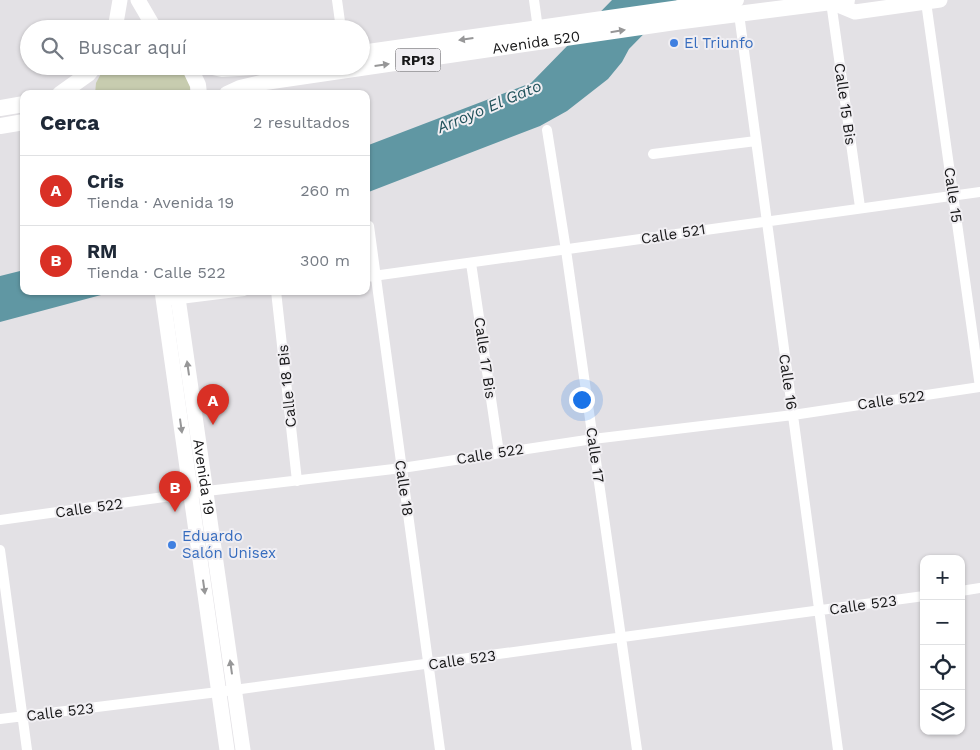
<!DOCTYPE html>
<html lang="es">
<meta charset="utf-8">
<style>
body{margin:0;font-family:"Work Sans",sans-serif;background:#f2f2f3;color:#1f2937}
.controls{position:absolute;right:15px;bottom:15px;display:grid;overflow:hidden;border-radius:10px;box-shadow:0 1px 4px #0004}
.controls button{width:45px;height:45px;display:grid;place-items:center;padding:0;border:0;border-bottom:1px solid #e0e1e3;background:#fff;color:#1f2937;font:25px sans-serif}
.you{position:absolute;left:581px;top:399px;width:18px;height:18px;margin:-12px;border:4px solid #fff;border-radius:50%;background:#1a73e8;box-shadow:0 0 0 8px #1a73e833}
.badge{display:grid;place-items:center;width:32px;height:32px;border-radius:50%;background:#d93025;color:#fff;font-size:16px;font-weight:700}
.pin{position:absolute;translate:-50% -41px;filter:drop-shadow(0 1px 2px #0008)}
.pin::after{content:'';position:absolute;top:26px;width:18px;height:15px;background:inherit;clip-path:polygon(0 0,100% 0,50% 100%)}
.list{margin:0;padding:0;list-style:none}
h2{display:flex;justify-content:space-between;align-items:center;height:65px;margin:0;padding:0 20px;font-size:21px}
h2 small{font-size:16px;font-weight:400;color:#747a83}
.list li{display:grid;grid-template-columns:32px 1fr auto;gap:15px;align-items:center;box-sizing:border-box;height:70px;padding:0 20px;border-top:1px solid #e0e1e3}
.list b{display:block;font-size:19px;white-space:nowrap}
.list p{margin:0;font-size:16px;white-space:nowrap;color:#747a83}
.list em{font-size:16px;font-style:normal;color:#747a83}
.icon{flex:none;width:28px;height:28px;fill:none;stroke:currentColor;stroke-width:2;stroke-linecap:round;stroke-linejoin:round}
.map{position:relative;flex:none;width:980px;height:750px;overflow:hidden}
.search{position:absolute;background:#fff;box-shadow:0 1px 4px #0004;left:20px;top:20px;width:350px;height:55px;display:flex;align-items:center;gap:12px;box-sizing:border-box;padding:0 18px;border-radius:28px;color:#747a83;font-size:19px}
.panel{position:absolute;background:#fff;box-shadow:0 1px 4px #0004;left:20px;top:90px;width:350px;height:205px;border-radius:10px}
.map>svg:first-child{display:block}
.green{fill:#c7ccaf}
.water{fill:#6097a3}
.lines{fill:none;stroke-linecap:round;stroke-linejoin:round}
.street{stroke:#fff;stroke-width:10}
.secondary{stroke:#fff;stroke-width:15}
.primary{stroke:#fff;stroke-width:16}
.oneway{fill:#979798}
.shop-dot{fill:#3f7fe0;stroke:#f0eef2;stroke-width:2}
.labels{text-anchor:middle;stroke-width:4;stroke-linejoin:round;paint-order:stroke}
.shield{fill:#f0eef2;stroke:#59585a;stroke-width:1}
.shield-label{font-size:14px;font-weight:bold;fill:#181819}
.street-label{font-size:15px;fill:#181819;stroke:#f0eef2}
.shop-label{font-size:15px;fill:#366cbe;stroke:#f0eef2;text-anchor:start}
.water-label{font-size:16px;font-style:italic;fill:#21525b;stroke:#f0eef2}
</style>
<div class="map">
<svg width="980" height="750" viewBox="0 0 980 750">
<rect width="100%" height="100%" fill="#e3e1e5"/>
<path class="green" d="M105,66H180L190,84V94H95L96,83Z"/>
<path class="water" d="M612,0H677L629,49L622,62L608,79L567,111L540,126L366,193V146L531,83Z
M24,270V291H116L0,322V276Z"/>
<g class="lines">
<path class="street" d="M337,0L341,29
M534,0L538,29
M831,2L860,207
M926,2L980,387
M739,14L838,750
M547,130L566,250L637,750
M653,154L756,141
M369,226L440,750
M471,263L499,453
M366,277L980,192
M276,291L297,481
M172,300L244,291
M0,520L207,491L402,468L593,439L793,415L980,387
M0,550L27,750
M961,591L980,588
M0,719L234,690L924,596"/>
<g class="secondary">
<path d="M138,0L155,29"/>
<path d="M831,2L855,12L940,0"/>
<path d="M115,29L120,0"/>
<path d="M162,291L227,750"/>
<path id="s1" d="M177,291L243,750"/>
</g>
<g class="primary">
<path d="M361,53L736,0"/>
<path d="M189,66L198,85L199,94"/>
<path d="M208,66L222,69L272,66"/>
<path d="M60,94L88,74L95,66"/>
<path id="s2" d="M227,94L240,88L265,82L675,22L847,0"/>
<path d="M0,108L24,104"/>
<path d="M0,126L24,122"/>
</g>
</g>
<defs><path id="oneway-solid" d="M-6-.8H1V-3.2L6.5 0L1 3.2V.8H-6Z" transform="scale(1.25)"/></defs>
<g class="oneway">
<use href="#oneway-solid" transform="translate(618 31) rotate(-9)"/>
<use href="#oneway-solid" transform="translate(466 39) rotate(172)"/>
<use href="#oneway-solid" transform="translate(382 65) rotate(-8)"/>
<use href="#oneway-solid" transform="translate(188 368) rotate(-98)"/>
<use href="#oneway-solid" transform="translate(181 426) rotate(82)"/>
<use href="#oneway-solid" transform="translate(204 587) rotate(82)"/>
<use href="#oneway-solid" transform="translate(231 667) rotate(-98)"/>
</g>
<g class="shop-dot">
<circle cx="674" cy="43" r="5"/>
<circle cx="172" cy="545" r="5"/>
</g>
<g class="labels">
<rect class="shield" x="395.5" y="48.5" width="45" height="23" rx="4"/>
<g class="shield-label">
<text x="418" y="65">RP13</text>
</g>
<g class="street-label">
<text dy="5" stroke="none"><textPath href="#s2" startOffset="314">Avenida 520</textPath></text>
<text transform="translate(845 104) rotate(82)" y="5">Calle 15 Bis</text>
<text transform="translate(953 195) rotate(82)" y="5">Calle 15</text>
<text transform="translate(673 234) rotate(-9)" y="5">Calle 521</text>
<text transform="translate(485 358) rotate(82)" y="5">Calle 17 Bis</text>
<text transform="translate(788 382) rotate(82)" y="5">Calle 16</text>
<text transform="translate(287 386) rotate(-96)" y="5">Calle 18 Bis</text>
<text transform="translate(891 400) rotate(-8)" y="5">Calle 522</text>
<text transform="translate(490 454) rotate(-9)" y="5">Calle 522</text>
<text transform="translate(595 455) rotate(82)" y="5">Calle 17</text>
<text dy="5" stroke="none"><textPath href="#s1" startOffset="188">Avenida 19</textPath></text>
<text transform="translate(404 488) rotate(82)" y="5">Calle 18</text>
<text transform="translate(89 508) rotate(-8)" y="5">Calle 522</text>
<text transform="translate(863 605) rotate(-8)" y="5">Calle 523</text>
<text transform="translate(462 660) rotate(-8)" y="5">Calle 523</text>
<text transform="translate(60 712) rotate(-7)" y="5">Calle 523</text>
</g>
<g class="shop-label">
<text x="684" y="48">El Triunfo</text>
<text x="182" y="541">Eduardo<tspan x="182" dy="17">Salón Unisex</tspan></text>
</g>
<g class="water-label">
<text transform="translate(489 106) rotate(-23)" y="6">Arroyo El Gato</text>
</g>
</g>
</svg>
<div class="controls">
<button>+</button>
<button>−</button>
<button><svg class="icon" aria-label="locate" viewBox="0 0 24 24"><circle cx="12" cy="12" r="6"/><path d="M12 2v4M12 18v4M2 12h4M18 12h4"/></svg></button>
<button><svg class="icon" aria-label="layers" viewBox="0 0 24 24"><path d="M12 4l9 5-9 5-9-5zM3 14l9 5 9-5"/></svg></button>
</div>
<div class="you"></div>
<div class="pin badge" style="left:213px;top:425px">A</div>
<div class="pin badge" style="left:175px;top:512px">B</div>
<div class="search"><svg class="icon" aria-label="search" viewBox="0 0 24 24"><circle cx="10" cy="10" r="6"/><path d="M15 15l6 6"/></svg>Buscar aquí</div>
<section class="panel">
<h2>Cerca<small>2 resultados</small></h2>
<ul class="list">
<li><span class="badge">A</span><div><b>Cris</b><p>Tienda · Avenida 19</p></div><em>260 m</em></li>
<li><span class="badge">B</span><div><b>RM</b><p>Tienda · Calle 522</p></div><em>300 m</em></li>
</ul>
</section>
</div>
